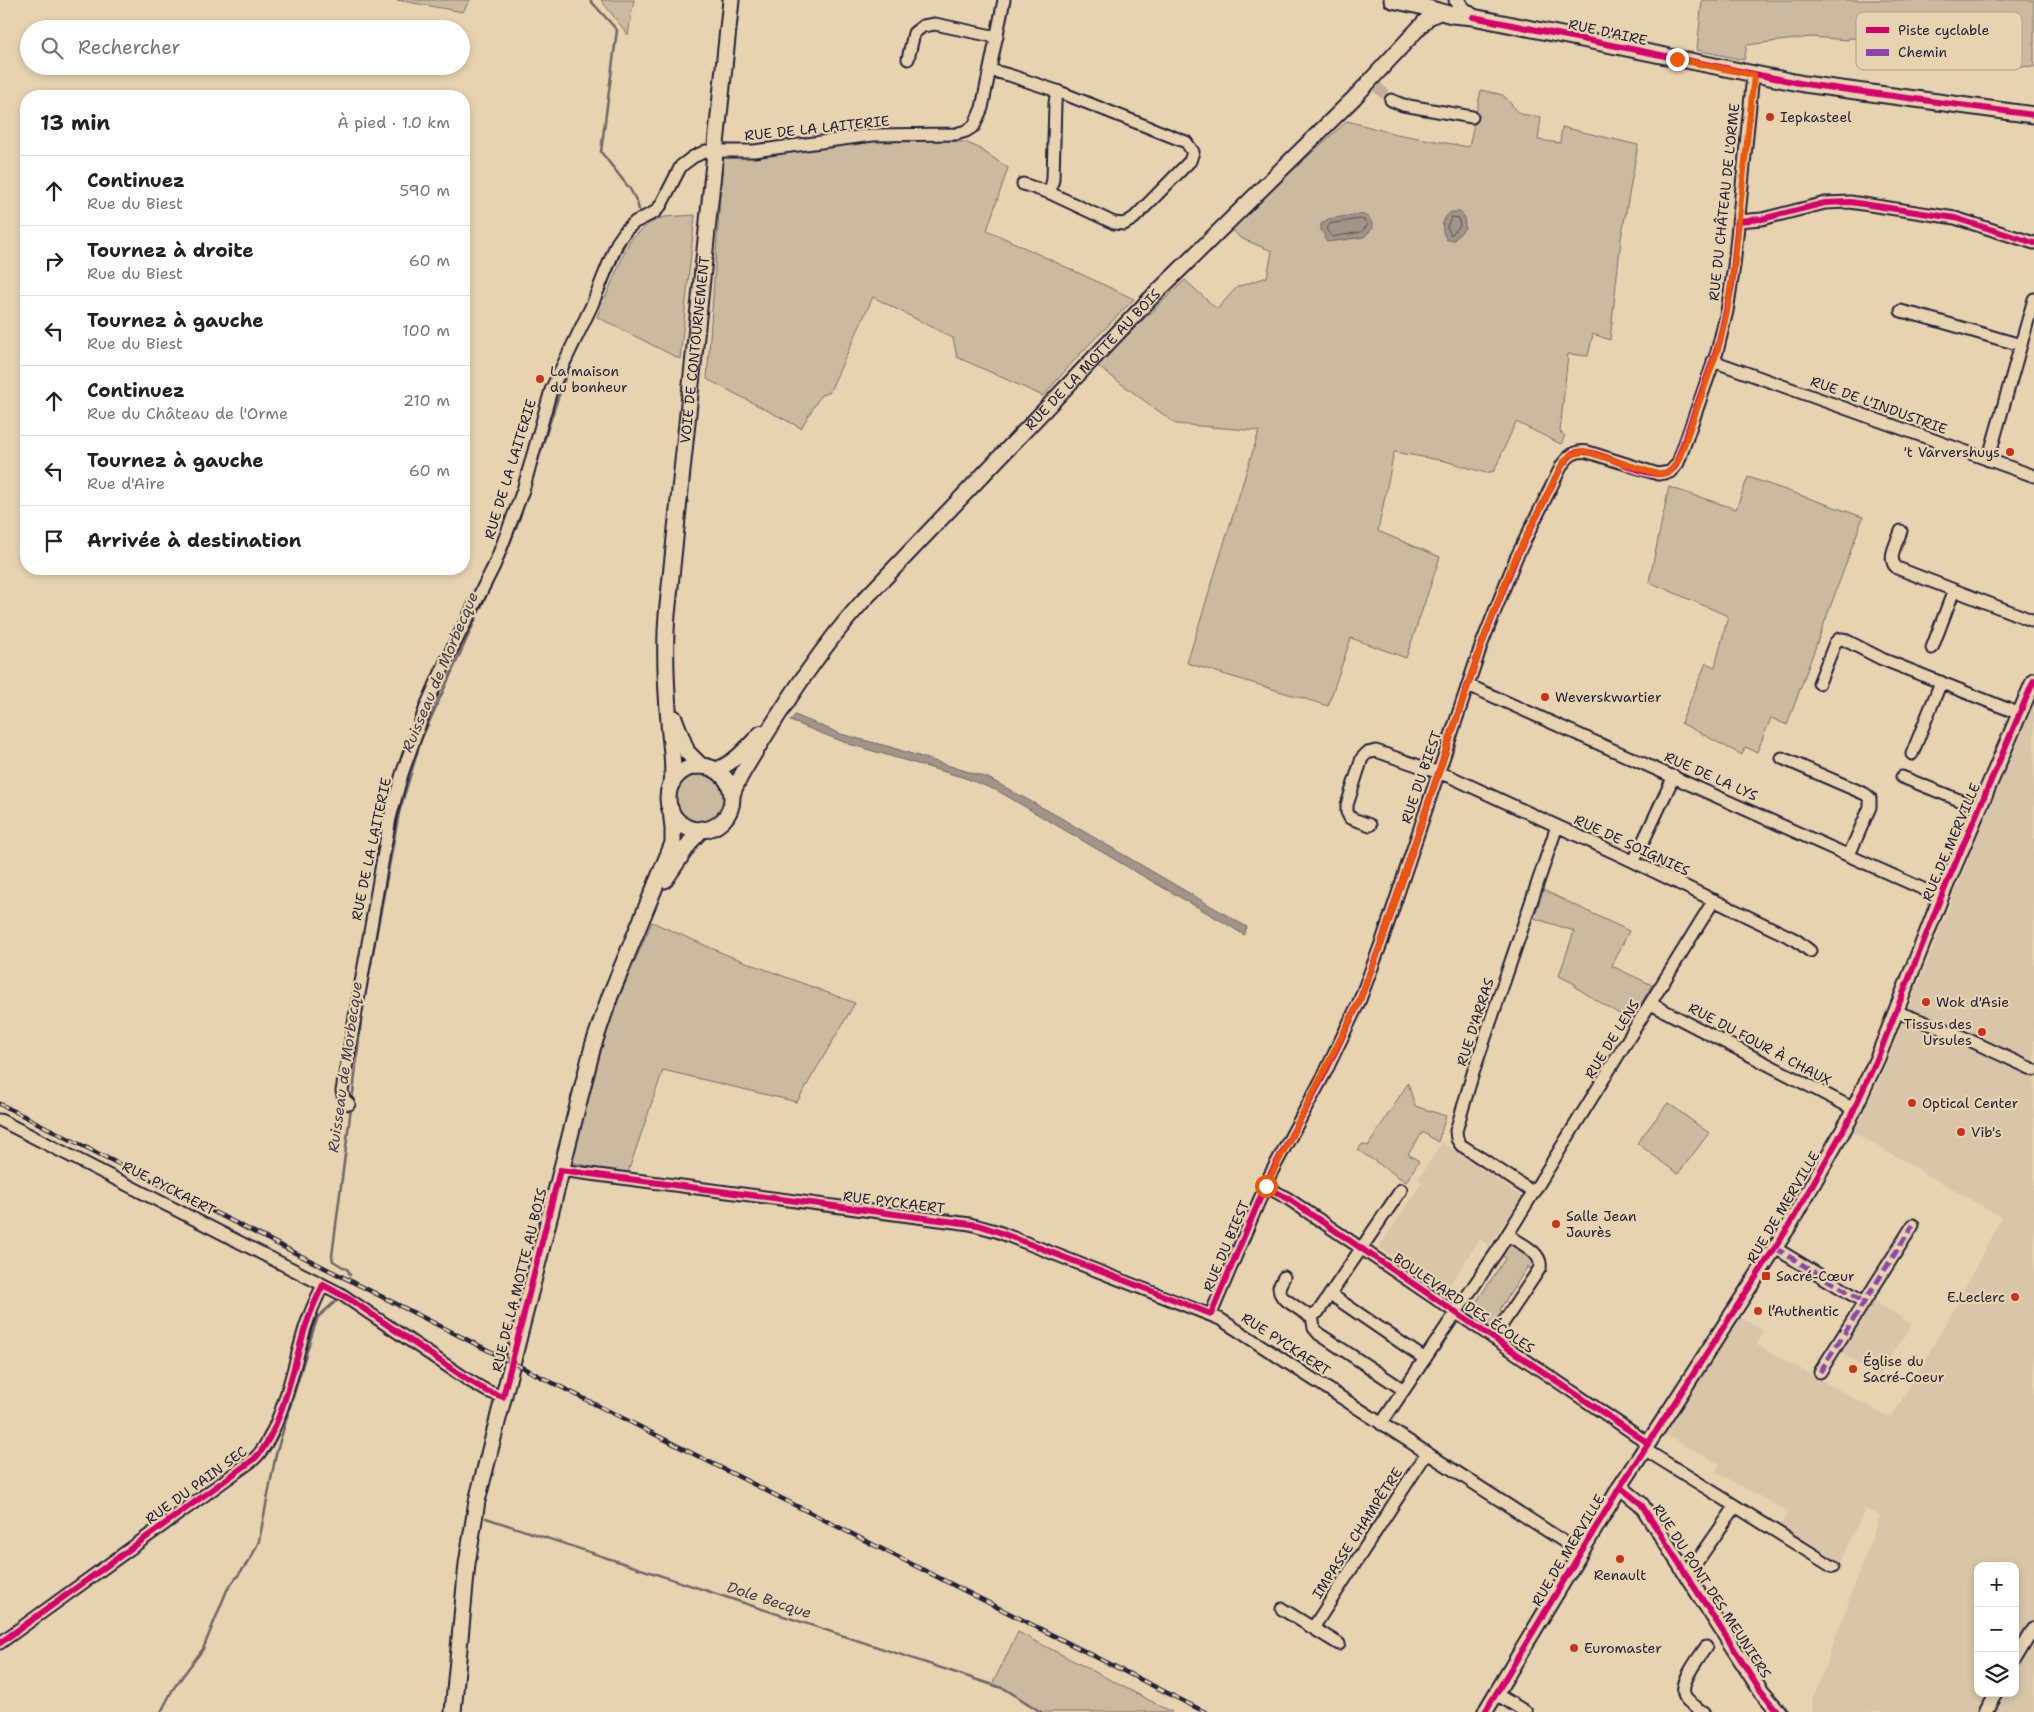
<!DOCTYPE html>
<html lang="fr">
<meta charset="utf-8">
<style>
body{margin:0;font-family:"Shantell Sans",sans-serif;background:#f2f2f2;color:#202124}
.controls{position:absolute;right:15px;bottom:15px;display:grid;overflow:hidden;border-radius:10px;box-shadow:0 2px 8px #0003}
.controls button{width:45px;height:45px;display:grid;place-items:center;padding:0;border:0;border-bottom:1px solid #e0e0e0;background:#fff;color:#202124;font:25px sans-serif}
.stop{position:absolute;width:15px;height:15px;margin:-11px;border:4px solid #ea580c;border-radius:50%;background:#fff}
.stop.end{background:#ea580c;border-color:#fff;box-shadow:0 1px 5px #0008}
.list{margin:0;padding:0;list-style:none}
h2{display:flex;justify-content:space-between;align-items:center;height:65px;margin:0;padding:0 20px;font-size:21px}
h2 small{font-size:16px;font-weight:400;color:#757577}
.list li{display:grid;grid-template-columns:32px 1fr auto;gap:15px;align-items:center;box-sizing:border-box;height:70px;padding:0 20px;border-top:1px solid #e0e0e0}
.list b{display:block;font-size:19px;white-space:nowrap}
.list p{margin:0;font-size:16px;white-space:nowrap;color:#757577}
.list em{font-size:16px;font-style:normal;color:#757577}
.icon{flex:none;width:28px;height:28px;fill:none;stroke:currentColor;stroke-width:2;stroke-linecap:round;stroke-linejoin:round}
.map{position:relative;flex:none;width:2034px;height:1712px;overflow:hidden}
.search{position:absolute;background:#fff;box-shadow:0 2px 8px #0003;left:20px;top:20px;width:450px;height:55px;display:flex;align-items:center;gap:12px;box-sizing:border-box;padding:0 18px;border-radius:28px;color:#757577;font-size:19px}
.panel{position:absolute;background:#fff;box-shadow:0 2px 8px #0003;left:20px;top:90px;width:450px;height:485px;border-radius:20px}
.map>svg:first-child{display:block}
.built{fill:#d9c6a8;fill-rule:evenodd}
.green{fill:#cbbaa0;stroke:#766e6e}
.water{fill:#a29487;stroke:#6f6669}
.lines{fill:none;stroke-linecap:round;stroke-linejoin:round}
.shore{stroke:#555059;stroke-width:1}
.stream{stroke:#6f6669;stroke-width:2.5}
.minor-tunnel{stroke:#c0b099;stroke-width:11;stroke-dasharray:11 5.5;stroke-linecap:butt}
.minor-casing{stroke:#22223b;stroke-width:15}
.tertiary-casing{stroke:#22223b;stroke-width:18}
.secondary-casing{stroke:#22223b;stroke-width:19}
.minor{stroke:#e8d3b1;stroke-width:11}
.tertiary{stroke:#e8d3b1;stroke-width:14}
.secondary{stroke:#e8d3b1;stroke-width:15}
.rail-casing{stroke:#22223b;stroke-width:4.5}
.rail{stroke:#e8d3b1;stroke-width:2.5;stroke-dasharray:8;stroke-linecap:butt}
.quiet{stroke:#8e44ad;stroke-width:5;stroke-dasharray:10 5;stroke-linecap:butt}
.cycleway-casing{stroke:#e8d3b1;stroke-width:9}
.cycleway{stroke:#d6006c;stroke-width:6}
.route{stroke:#ea580c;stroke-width:6}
.poi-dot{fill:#c8321e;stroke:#e8d3b1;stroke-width:2}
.labels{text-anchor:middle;stroke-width:4.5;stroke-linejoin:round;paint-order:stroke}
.street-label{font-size:14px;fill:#22223b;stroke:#e8d3b1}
.poi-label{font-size:14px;fill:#22223b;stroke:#e8d3b1;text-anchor:start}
.water-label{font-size:15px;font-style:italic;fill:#423e4e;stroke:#e8d3b1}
.key{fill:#e8d3b1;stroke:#ad9e8e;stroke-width:1}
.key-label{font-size:14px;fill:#22223b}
</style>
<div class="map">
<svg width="2034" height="1712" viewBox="0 0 2034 1712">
<rect width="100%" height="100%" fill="#e8d3b1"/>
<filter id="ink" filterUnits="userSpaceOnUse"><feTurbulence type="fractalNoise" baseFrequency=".02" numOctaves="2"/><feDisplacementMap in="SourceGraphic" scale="10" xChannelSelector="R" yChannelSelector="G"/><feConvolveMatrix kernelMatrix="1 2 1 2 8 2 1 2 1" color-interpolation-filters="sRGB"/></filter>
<g filter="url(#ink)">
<path class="built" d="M2034,705V1712H1812L1813,1699L1880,1516L1865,1509L1839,1566L1777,1530L1788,1512L1716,1472L1719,1464L1664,1434L1737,1315L1764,1331L1757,1345L1891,1418L1952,1313L2001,1217L1853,1132L1884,1070L1983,822ZM1978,1566H2015V1693H1978Z
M1442,1142L1522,1197L1489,1246L1480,1239L1445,1292L1379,1247L1422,1182L1418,1179Z
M1873,1300L1912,1324L1878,1377L1840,1352Z"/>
<path class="green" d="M397,0H470L463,12Z
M601,0H634L628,35Z
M1702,0H2034V67L1997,64L1996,56L1885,40L1849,38L1848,40L1811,37L1747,45L1744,60L1697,50Z
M1481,90L1503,95L1520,114L1541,117L1538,140L1560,143L1562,127L1638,145L1621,239L1610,340L1593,334L1588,356L1568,354L1560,432L1565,436L1561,444L1516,422L1494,471L1486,473L1445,461L1394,452L1378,531L1440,557L1406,658L1351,638L1328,706L1187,663L1259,431L1176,424L1096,365L1185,280L1217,309L1237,287L1267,277L1272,251L1240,238L1230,227L1347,121L1396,134L1469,147Z
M890,138L965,142L977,147L1008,168L987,230L1134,299L1080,354L1043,396L957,357L953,338L873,297L829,393L821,395L801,428L707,379L723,157Z
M695,215L680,359L597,317L630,240L650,223L664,217Z
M1748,477L1863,517L1787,725L1771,718L1757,752L1745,747L1742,755L1681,723L1706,663L1715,667L1728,616L1649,582L1669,487L1736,509Z
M674 798a26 26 0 1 1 52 0a26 26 0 1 1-52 0Z
M1543,890L1629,931L1612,966L1652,985L1631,1021L1575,987V984L1559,976L1574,931L1534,918Z
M652,922L727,955L855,1003L797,1102L663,1070L627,1175L570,1162L603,1044L616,1005Z
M1408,1083L1415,1106L1446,1116L1438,1142L1423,1132L1408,1154L1419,1161L1406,1182L1358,1150L1362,1144L1368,1146Z
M1668,1103L1709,1133L1678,1174L1637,1143Z
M1509,1243L1514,1244L1537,1260L1532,1273L1528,1266L1500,1309L1503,1315L1493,1328H1488L1465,1313L1464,1308L1469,1301L1473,1307L1505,1259L1501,1253Z
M1018,1632L1172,1712H1041L1005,1689L992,1685Z"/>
<path class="water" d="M1451,212H1460L1464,216L1465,228L1454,240H1447C1440,230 1441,219 1451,212Z
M1360,214C1368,216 1372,219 1373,228L1364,237L1327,242L1324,238L1325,236L1321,230V224L1328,219Z
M795,715L841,734L890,747L988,778L1054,814L1247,927L1244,935L1225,923L1148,879L998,791L965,778L849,744L790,721Z"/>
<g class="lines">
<path class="shore" d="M1452,217L1459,218L1460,226L1451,235L1447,227Z
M1360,219L1364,220L1368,225L1361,232L1332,237L1326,229L1330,224Z"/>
<path class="stream" d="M590,0L617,30L601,152L630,189L637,202L640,214
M599,303L628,236L640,225
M588,325L596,310
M500,567C531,498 545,424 574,355
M352,1102L362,1012L399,813L421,740L496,574
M350,1275L348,1270L333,1261L332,1256L351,1108
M486,1518L1005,1689L1041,1712
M161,1712L173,1689L203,1649L227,1590L251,1558L259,1541L276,1454L313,1331L318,1317L338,1299"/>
<path class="minor-tunnel" d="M1377,87L1391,100"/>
<g class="minor-casing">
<path id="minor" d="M908,59L914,33L923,26L935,24L997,37
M990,70L1009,75L1057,91L1186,142L1193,152L1190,161L1134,218L1124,224L1114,223L1050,193L1023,184
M1391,100L1403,105L1472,117
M1050,193L1053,179L1055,103L1057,91
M1738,221L1762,219L1825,203L1850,202L1955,218L2034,243
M1901,311C1942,321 1981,334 2021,345
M1713,361L2034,476
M1988,460L2034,299
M1901,531C1897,543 1886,559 1897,568L2034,621
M1932,648L1954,590
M1819,683L1835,643L1839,639H1843L1882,659L2020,714
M1468,685L1941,897
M1912,754L1941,682
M1782,758L1865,794L1870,798V807L1849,855
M1902,777L1979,808
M1370,825L1350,818L1347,812V805L1362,758L1367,753L1376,751L1451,777L1624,857L1796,940L1810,951
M1634,861L1674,776
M1651,1004L1854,1109
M1897,1012L1954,1033L2034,1070
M349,1104L344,1099L342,1091L390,818L402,774L427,704L447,659L494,566L508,530L523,490L551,390L592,305L617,243L626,230L635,222L655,212L661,205L681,166L693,157L706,151H754L873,135L956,134L966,131L974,126L982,108L1004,0
M0,1120L341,1294L468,1380L487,1391L503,1397
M560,1170L970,1224L996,1231L1220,1319L1580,1552
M1265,1186L1287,1198L1648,1443
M1534,1193L1461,1145L1457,1139L1456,1131L1473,1073L1557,826
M1775,1248L1864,1302
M1284,1277L1279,1287L1280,1293L1283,1298L1309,1316H1312L1314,1328L1319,1334L1404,1390
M1330,1294L1425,1359
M1211,1314L1270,1175L1325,1073L1359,1002L1382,941L1481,646L1516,558L1562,465C1569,455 1576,450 1588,452L1658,474L1670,472L1678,463L1717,352L1727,311L1734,266L1753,75
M1312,1316L1318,1312L1401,1190
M1493,1338L1540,1268C1543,1252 1519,1243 1508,1235
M1820,1372L1913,1225
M1381,1424L1498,1250L1714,900
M1644,1449L1833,1567
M1685,1572L1696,1563L1735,1507
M1282,1609L1339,1644
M1313,1628L1426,1454
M0,1643L253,1460C280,1437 294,1364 305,1328C310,1313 316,1299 323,1285
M2015,1660L2034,1628
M1496,1694L1526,1712
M1704,1712C1698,1708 1692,1705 1687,1700C1675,1687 1698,1659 1706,1647
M1985,1712L1996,1693"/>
</g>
<g class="tertiary-casing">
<g id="tertiary">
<path d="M715,770C734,764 747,747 761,733"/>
<path id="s1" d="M732,796C738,777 749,763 759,746C790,696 822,647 862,602L1150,299L1354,98L1428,18L1440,12"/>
<path d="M1620,1487L1641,1504L1761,1691L1779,1712"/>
<path d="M1485,1712L1620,1487L1789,1226L1849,1120L1878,1057L1941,897L2034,680"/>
</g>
</g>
<g class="secondary-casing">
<g id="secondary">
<path d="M1392,0L1424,7L1452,15L1473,17L1804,84L2034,115"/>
<path d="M1457,0L1461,8L1473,17"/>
<path d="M674,718L687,752L701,766"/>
<circle cx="700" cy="798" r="32"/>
<path id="s2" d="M672,783C675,762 670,743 669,722C666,686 664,651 667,615L731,0"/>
<path d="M665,880L691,841L702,829"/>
<path d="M453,1712L467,1564L477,1501L593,1046L610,996L673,843V828L671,810"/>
</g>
</g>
<use href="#minor" class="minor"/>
<use href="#tertiary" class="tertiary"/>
<use href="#secondary" class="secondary"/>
<g class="rail-casing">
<path id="rail" d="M0,1104L1205,1712"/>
</g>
<use href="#rail" class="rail"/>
<path class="quiet" d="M1775,1248L1864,1302
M1820,1372L1913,1225"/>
<g class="cycleway-casing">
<path id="cycleway" d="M1473,17L1804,84L2034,115
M1265,1186L1287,1198L1648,1443
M1620,1487L1641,1504L1761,1691L1779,1712
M0,1643L253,1460C280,1437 294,1364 305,1328C310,1313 316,1299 323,1285L351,1300L468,1380L487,1391L503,1397L560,1170L978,1225L996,1231L1211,1314L1270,1175L1325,1073L1359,1002L1382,941L1481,646L1516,558L1562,465L1573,453C1602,443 1652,491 1675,467L1719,343L1732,284L1738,221L1762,219L1825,203L1850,202L1955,218L2034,243
M1485,1712L1620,1487L1789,1226L1849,1120L1878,1057L1941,897L2034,680"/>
</g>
<use href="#cycleway" class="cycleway"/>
</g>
</g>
<g class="lines" filter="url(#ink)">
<path class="route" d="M1266,1186L1359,1002L1382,941L1481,646L1512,565L1562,465L1570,455L1584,451L1658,474L1670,472L1679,459L1717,352L1727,311L1734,266L1754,75L1677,59"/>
</g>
<g class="poi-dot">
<circle cx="1770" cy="117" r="5"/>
<circle cx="540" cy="379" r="5"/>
<circle cx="2010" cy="452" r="5"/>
<circle cx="1545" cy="697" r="5"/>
<circle cx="1926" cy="1002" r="5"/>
<circle cx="1982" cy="1032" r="5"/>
<circle cx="1912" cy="1103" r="5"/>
<circle cx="1961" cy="1132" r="5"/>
<circle cx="1556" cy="1224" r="5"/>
<rect x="1761" y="1271" width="10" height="10" rx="2.5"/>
<circle cx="2015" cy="1297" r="5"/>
<circle cx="1758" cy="1311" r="5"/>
<circle cx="1853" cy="1369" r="5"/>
<circle cx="1620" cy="1559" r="5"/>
<circle cx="1574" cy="1648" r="5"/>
</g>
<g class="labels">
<g class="street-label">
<text transform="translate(1608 32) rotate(12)" y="5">RUE D'AIRE</text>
<text transform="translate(817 128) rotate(-6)" y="5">RUE DE LA LAITERIE</text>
<text transform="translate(1724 202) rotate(-84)" y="5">RUE DU CHÂTEAU DE L'ORME</text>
<text dy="5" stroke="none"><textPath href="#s2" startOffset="435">VOIE DE CONTOURNEMENT</textPath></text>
<text dy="5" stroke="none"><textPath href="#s1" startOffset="569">RUE DE LA MOTTE AU BOIS</textPath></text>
<text transform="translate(1879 405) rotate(20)" y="5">RUE DE L'INDUSTRIE</text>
<text transform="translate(510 469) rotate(-73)" y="5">RUE DE LA LAITERIE</text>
<text transform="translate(1711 776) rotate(24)" y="5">RUE DE LA LYS</text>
<text transform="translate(1421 777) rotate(-71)" y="5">RUE DU BIEST</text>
<text transform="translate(1951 842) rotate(-67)" y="5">RUE DE MERVILLE</text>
<text transform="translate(1632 845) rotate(25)" y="5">RUE DE SOIGNIES</text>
<text transform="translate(371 849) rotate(-78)" y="5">RUE DE LA LAITERIE</text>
<text transform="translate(1475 1022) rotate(-72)" y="5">RUE D'ARRAS</text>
<text transform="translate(1612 1039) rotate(-58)" y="5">RUE DE LENS</text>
<text transform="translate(1760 1044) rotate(28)" y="5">RUE DU FOUR À CHAUX</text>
<text transform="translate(169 1188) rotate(27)" y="5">RUE PYCKAERT</text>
<text transform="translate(894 1202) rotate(7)" y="5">RUE PYCKAERT</text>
<text transform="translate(1783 1207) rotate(-59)" y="5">RUE DE MERVILLE</text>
<text transform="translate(1226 1246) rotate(-67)" y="5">RUE DU BIEST</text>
<text transform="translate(519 1280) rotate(-76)" y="5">RUE DE LA MOTTE AU BOIS</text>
<text transform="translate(1464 1303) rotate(34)" y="5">BOULEVARD DES ÉCOLES</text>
<text transform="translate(1286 1344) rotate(33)" y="5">RUE PYCKAERT</text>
<text transform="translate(196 1485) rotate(-36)" y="5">RUE DU PAIN SEC</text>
<text transform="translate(1357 1533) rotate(-57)" y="5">IMPASSE CHAMPÊTRE</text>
<text transform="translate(1568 1550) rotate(-59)" y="5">RUE DE MERVILLE</text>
<text transform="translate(1712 1591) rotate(57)" y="5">RUE DU PONT DES MEUNIERS</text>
</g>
<g class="poi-label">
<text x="1780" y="122">Iepkasteel</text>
<text x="550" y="376">La maison<tspan x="550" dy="16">du bonheur</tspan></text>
<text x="2000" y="457" text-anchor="end">'t Varvershuys</text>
<text x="1555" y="702">Weverskwartier</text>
<text x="1936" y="1007">Wok d'Asie</text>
<text x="1972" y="1029" text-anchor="end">Tissus des<tspan x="1972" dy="16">Ursules</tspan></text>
<text x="1922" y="1108">Optical Center</text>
<text x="1971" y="1137">Vib's</text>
<text x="1566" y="1221">Salle Jean<tspan x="1566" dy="16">Jaurès</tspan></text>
<text x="1776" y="1281">Sacré-Cœur</text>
<text x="2005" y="1302" text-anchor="end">E.Leclerc</text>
<text x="1768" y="1316">l’Authentic</text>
<text x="1863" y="1366">Église du<tspan x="1863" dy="16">Sacré-Coeur</tspan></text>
<text x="1620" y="1580" text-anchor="middle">Renault</text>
<text x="1584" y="1653">Euromaster</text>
</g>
<g class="water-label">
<text transform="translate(440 672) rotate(-67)" y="5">Ruisseau de Morbecque</text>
<text transform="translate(345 1067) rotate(-82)" y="5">Ruisseau de Morbecque</text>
<text transform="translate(769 1600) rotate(18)" y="5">Dole Becque</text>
</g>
</g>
<rect x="1856" y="12" width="166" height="58" rx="8" class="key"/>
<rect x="1866" y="27" width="23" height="6" fill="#d6006c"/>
<rect x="1866" y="49" width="23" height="7" fill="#8e44ad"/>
<g class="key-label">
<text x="1898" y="35">Piste cyclable</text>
<text x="1898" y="57">Chemin</text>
</g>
</svg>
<div class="controls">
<button>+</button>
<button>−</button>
<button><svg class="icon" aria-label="layers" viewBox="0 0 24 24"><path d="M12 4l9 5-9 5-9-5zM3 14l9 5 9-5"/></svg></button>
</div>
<div class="stop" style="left:1266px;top:1186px"></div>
<div class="stop end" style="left:1677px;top:59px"></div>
<div class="search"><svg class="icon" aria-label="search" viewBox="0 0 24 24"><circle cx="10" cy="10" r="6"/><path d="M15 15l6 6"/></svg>Rechercher</div>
<section class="panel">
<h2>13 min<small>À pied · 1.0 km</small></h2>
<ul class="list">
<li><svg class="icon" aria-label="ahead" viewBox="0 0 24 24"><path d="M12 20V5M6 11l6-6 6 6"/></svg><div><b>Continuez</b><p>Rue du Biest</p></div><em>590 m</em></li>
<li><svg class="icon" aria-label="right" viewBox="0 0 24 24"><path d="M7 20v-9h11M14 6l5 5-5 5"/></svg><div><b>Tournez à droite</b><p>Rue du Biest</p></div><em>60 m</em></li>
<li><svg class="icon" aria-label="left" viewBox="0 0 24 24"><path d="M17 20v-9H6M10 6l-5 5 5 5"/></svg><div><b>Tournez à gauche</b><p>Rue du Biest</p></div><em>100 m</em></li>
<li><svg class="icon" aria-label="ahead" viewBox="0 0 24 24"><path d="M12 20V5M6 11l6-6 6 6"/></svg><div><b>Continuez</b><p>Rue du Château de l'Orme</p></div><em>210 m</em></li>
<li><svg class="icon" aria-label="left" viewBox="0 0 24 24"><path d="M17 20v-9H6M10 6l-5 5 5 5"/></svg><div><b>Tournez à gauche</b><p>Rue d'Aire</p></div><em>60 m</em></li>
<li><svg class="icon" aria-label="arrive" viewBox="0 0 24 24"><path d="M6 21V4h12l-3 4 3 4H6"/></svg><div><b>Arrivée à destination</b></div></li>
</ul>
</section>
</div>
